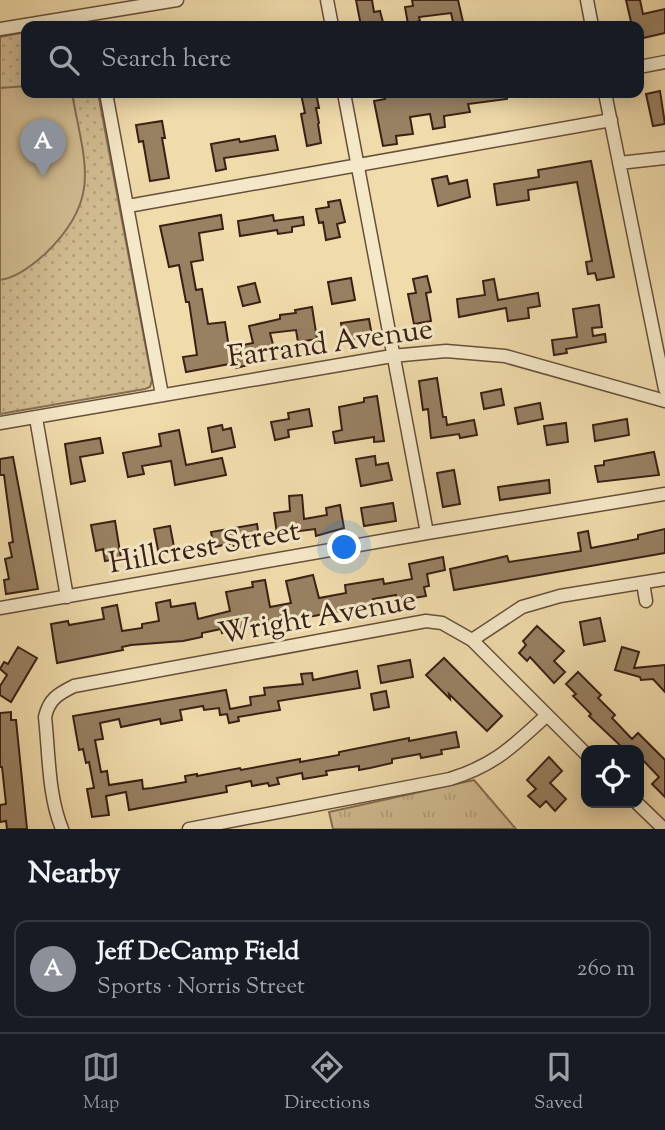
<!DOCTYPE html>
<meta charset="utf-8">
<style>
body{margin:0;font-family:"Sorts Mill Goudy",serif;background:#242831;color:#f1f3f6}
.controls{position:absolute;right:21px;bottom:21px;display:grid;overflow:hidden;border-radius:14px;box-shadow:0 4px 18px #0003}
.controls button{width:63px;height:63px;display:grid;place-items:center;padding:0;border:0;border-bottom:2px solid #363941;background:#171b24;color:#f1f3f6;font:35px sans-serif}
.you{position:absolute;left:345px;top:548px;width:24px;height:24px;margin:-18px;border:5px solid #fff;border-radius:50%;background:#1a73e8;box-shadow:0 0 0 10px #1a73e833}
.badge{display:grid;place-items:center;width:46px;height:46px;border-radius:50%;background:#8c9099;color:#fff;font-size:23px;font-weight:700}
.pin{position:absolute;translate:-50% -58px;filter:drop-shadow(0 2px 4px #0008)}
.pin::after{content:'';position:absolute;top:37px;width:24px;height:21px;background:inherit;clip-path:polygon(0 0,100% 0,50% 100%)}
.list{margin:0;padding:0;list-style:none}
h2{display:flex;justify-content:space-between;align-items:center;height:91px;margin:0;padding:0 28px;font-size:30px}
h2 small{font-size:23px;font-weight:400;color:#9ea1a6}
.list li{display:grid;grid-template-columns:46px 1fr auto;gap:21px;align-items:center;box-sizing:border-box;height:98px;margin:0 14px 14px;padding:0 14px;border:2px solid #363941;border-radius:14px}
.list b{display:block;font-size:26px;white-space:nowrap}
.list p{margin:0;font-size:23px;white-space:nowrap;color:#9ea1a6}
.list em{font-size:23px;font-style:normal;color:#9ea1a6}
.icon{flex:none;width:38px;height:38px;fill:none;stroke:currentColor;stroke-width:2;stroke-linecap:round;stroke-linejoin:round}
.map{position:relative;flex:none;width:665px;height:829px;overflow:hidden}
.search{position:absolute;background:#171b24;box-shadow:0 4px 18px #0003;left:21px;right:21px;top:21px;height:77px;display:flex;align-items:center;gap:18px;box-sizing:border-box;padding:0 24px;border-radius:14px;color:#9ea1a6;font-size:26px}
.sheet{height:203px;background:#171b24}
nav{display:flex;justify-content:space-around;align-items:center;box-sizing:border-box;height:98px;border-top:2px solid #363941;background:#171b24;font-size:19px;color:#9ea1a6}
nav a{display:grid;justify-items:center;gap:4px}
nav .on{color:#8c9099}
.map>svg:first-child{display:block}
.grass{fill:url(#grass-tufts);stroke:#856e52;stroke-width:2}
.park{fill:url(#park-dots);stroke:#856e52;stroke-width:2}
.garden{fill:#d1bb91;stroke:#856e52;stroke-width:2}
.building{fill:#988163;stroke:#392014;stroke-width:2}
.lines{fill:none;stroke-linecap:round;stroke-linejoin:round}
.minor-casing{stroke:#674f3a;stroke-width:15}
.minor{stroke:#f5e8c8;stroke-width:12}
.labels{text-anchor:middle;stroke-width:6;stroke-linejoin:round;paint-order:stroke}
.street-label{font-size:30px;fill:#392014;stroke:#f5e8c8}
</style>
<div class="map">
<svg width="665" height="829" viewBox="0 0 665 829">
<defs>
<pattern id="grass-tufts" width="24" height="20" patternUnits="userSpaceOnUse" patternTransform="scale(1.75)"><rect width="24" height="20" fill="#d1bb91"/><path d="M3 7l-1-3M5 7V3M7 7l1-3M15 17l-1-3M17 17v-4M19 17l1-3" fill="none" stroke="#b4a07c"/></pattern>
<pattern id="park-dots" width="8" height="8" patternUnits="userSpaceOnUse" patternTransform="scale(1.75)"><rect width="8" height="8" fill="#d1bb91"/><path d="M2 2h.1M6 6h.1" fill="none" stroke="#b4a07c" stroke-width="1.8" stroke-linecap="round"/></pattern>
</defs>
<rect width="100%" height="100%" fill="#f0dbab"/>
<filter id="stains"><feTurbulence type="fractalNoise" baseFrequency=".00286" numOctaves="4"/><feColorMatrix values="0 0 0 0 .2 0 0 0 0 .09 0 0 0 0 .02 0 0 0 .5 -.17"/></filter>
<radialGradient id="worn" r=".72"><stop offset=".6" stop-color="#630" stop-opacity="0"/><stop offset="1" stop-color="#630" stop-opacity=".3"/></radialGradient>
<path class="grass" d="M474,780L516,829H333L329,812Z"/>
<path class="park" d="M26,32V93H98L152,380L150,387L145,389L0,414V37Z"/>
<path class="garden" d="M26,86V93H72C84,162 103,198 46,253C34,264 16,278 0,280V88Z"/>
<path class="building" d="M356,0H372L374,12L380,11L384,26H361Z
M412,0H458L464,26H454L451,13L419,17L420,21L408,24L405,7L413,6Z
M626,0H640L643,14L665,9V33L639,39V26H632Z
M660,91L665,124L653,126L646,94Z
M316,93L319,108H316L319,123L318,124L321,143L307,146L301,114L305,113L301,94Z
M390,93H506L507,99L468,104L470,112L444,116L445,127L433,129L430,114L410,117L413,134L396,136L397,144L383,146L374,101L385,99L384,94Z
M162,121L165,138H162L169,178L150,181L143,141L139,142L136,125Z
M275,136L278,150L224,158L226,169L216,171L211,144L239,139L240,142Z
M591,161L614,277L597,280L595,273L588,274L586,262L592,261L577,182L528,190L529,200L497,205L494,184L539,177L538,170Z
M447,176L449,184L467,180L470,197L438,206L432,179Z
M340,200L345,222L337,224L340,237L326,240L323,222L319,223L316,209L329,207L328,202Z
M221,215L223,229L199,233L203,260L191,262L196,290L202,289L208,324L225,322L229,348L253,343L249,326L280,319V315L296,313L295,310L312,307L317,339L298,342L296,330L270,333L274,348L246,355L248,365L236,368L235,363L186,372L183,357L197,355L189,302H186L179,265L169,267L160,226Z
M273,215L274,221L303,217L304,225L292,227V232L278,234L277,230L240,236L238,221Z
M427,276L431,292L426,293L431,321L414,324L408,294L416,293L413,279Z
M351,278L355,300L332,304L328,282Z
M494,279L498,300L538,293L540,306L528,308L529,318L508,321L506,308L459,317L457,299L485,295L483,281Z
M255,283L260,302L243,306L238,287Z
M599,305L602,327L592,328L593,336L605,334L606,342L566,349L567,353L554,355L552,340L577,337L573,309Z
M369,319L372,336L344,340L341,323Z
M437,378L443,417H446L447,425L474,420L477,435L460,438L459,434L431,438L428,409L423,410L419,381Z
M501,389L504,405L484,409L481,393Z
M377,396L384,441L374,442V437L335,443L333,432L342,430L339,407L364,402V398Z
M540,403L543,419L518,424L515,408Z
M309,409L312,426L288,430L289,437L275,440L271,422L289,419L288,413Z
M627,419L629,435L595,441L593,425Z
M566,423L568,442L547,445L544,426Z
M222,425L223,430L231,428L235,447L212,452L208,428Z
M179,430L186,465L222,458L226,475L175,485L171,461L142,466L144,474L128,477L123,453L161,446L159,434Z
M100,438L103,453L80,457L85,481L71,484L65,444Z
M654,452L659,475L598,482L595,466L604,465V461Z
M375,456L376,465L388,463L392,480L361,486L356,459Z
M13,457L38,589L6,594L4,580L9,579L5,559L12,557L9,543L13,542L4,475H0V459Z
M454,470L460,504L443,507L437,473Z
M549,480L550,493L500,500L498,487Z
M302,495L304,519L327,515L326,508L340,505L344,528L316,536L315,529L277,534L274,513L290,511L289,496Z
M393,503L396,521L364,526L361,508Z
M115,521L121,558L105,561L103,549L96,551L91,525Z
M257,524L259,537L246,540L247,545L234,547L233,543L214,547L211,532Z
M170,526L175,552L159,555L154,529Z
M665,529V553L454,590L450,569L507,556L509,562L581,551L578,533L588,531L591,548L638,539V535Z
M443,557L445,570L427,574L429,586L424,587L426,596L397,601L396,595L373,599L374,605L222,633L221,629L202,633V637L183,641L131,645L122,647L123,650L57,663L51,624L68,621L69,625L104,619L102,608L117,605L122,631L142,628V624L159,621L156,603L170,600L171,607L195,603L198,619L230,611L226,592L253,587L252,582L265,580L270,607L291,603L286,581L313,575L319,598L346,593L345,585L383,579L384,584L412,579L409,564Z
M600,618L605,641L584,645L580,622Z
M537,626L564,651L554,661L565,672L554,683L530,657L527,661L519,653L526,645L523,641Z
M18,647L37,658L11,702L0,695V686L7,675L0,669L4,662L8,664Z
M622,647L639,652L634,668L665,665V692L653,679L641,680L640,677L615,670Z
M444,658L502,716L487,731L449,694L450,699L426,675Z
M410,660L413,677L381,683L378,666Z
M357,671L360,688L278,701L280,710L238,717L239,721L229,723L227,714L220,715L219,708L204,710L203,706L180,710L182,720L161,724L160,719L121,727L119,719L100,723L103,739L95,740L101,772L107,771L109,785L142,780L143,789L152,788L186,782L185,776L197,774V776L240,768L241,770L300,759V762L339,755V752L409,738V741L456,732L459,747L441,750L442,754L421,758L420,754L392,759V763L370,768L359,770V766L326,771L327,775L303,779L302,773L277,778L279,784L269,786L268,783L252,786L251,781L226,786L227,792L129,810L126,792L106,796L109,815L92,817L87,789L94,788L89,762L86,763L83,749L79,750L73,716L226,690L230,709L251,705L250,697L265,695L264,688L303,684L301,674L312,673L313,680Z
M578,672L601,695L598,698L615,715L612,718L632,739L638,733L665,760V797L652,784L659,777L639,756V750H625L589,716L591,714L573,696L576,694L566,684Z
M386,691L389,707L374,710L371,694Z
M11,712V720H16L27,829H7L6,821L0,822V805L6,804L2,767H0V713Z
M549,757L562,771L550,783L566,799L555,811L546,801L540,807L528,796L536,789L527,780Z"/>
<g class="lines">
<g class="minor-casing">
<path id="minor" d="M327,0L332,26
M587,0L592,26
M0,29L177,0
M639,67L665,62
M106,93L162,395
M344,93L427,533
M605,93L665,389
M619,163L665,158
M128,206L611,120
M36,418L67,597
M0,423L392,356L446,351L505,356L665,401
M643,583L646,601
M0,608L427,533L665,494
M472,640L586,754
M637,803L664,829
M62,829C48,795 49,753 45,717C49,699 58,694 74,686L426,621L442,623L472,640L522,607L560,596L665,579
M189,829L450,779C495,765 512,747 546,716"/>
</g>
<use href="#minor" class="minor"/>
</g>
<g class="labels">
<g class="street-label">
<text transform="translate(330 342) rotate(-8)" y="10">Farrand Avenue</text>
<text transform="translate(204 546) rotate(-10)" y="10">Hillcrest Street</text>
<text transform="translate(317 616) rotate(-10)" y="10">Wright Avenue</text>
</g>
</g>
<rect width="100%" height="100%" filter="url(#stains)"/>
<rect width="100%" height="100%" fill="url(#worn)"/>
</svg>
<div class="controls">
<button><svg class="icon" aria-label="locate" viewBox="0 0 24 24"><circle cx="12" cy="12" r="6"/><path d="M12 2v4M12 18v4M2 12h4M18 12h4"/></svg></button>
</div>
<div class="you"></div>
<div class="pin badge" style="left:43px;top:177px">A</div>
<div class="search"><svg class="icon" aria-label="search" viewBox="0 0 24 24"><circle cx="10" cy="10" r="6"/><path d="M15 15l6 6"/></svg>Search here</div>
</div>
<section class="sheet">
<h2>Nearby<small></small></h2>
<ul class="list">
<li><span class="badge">A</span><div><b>Jeff DeCamp Field</b><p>Sports · Norris Street</p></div><em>260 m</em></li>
</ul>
</section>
<nav>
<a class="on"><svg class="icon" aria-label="map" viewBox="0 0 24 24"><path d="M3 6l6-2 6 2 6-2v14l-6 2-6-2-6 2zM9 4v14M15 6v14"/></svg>Map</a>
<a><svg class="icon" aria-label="directions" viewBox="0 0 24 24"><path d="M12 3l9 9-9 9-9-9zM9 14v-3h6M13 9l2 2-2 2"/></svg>Directions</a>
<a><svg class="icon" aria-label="saved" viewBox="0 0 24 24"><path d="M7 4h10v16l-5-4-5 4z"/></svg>Saved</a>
</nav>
